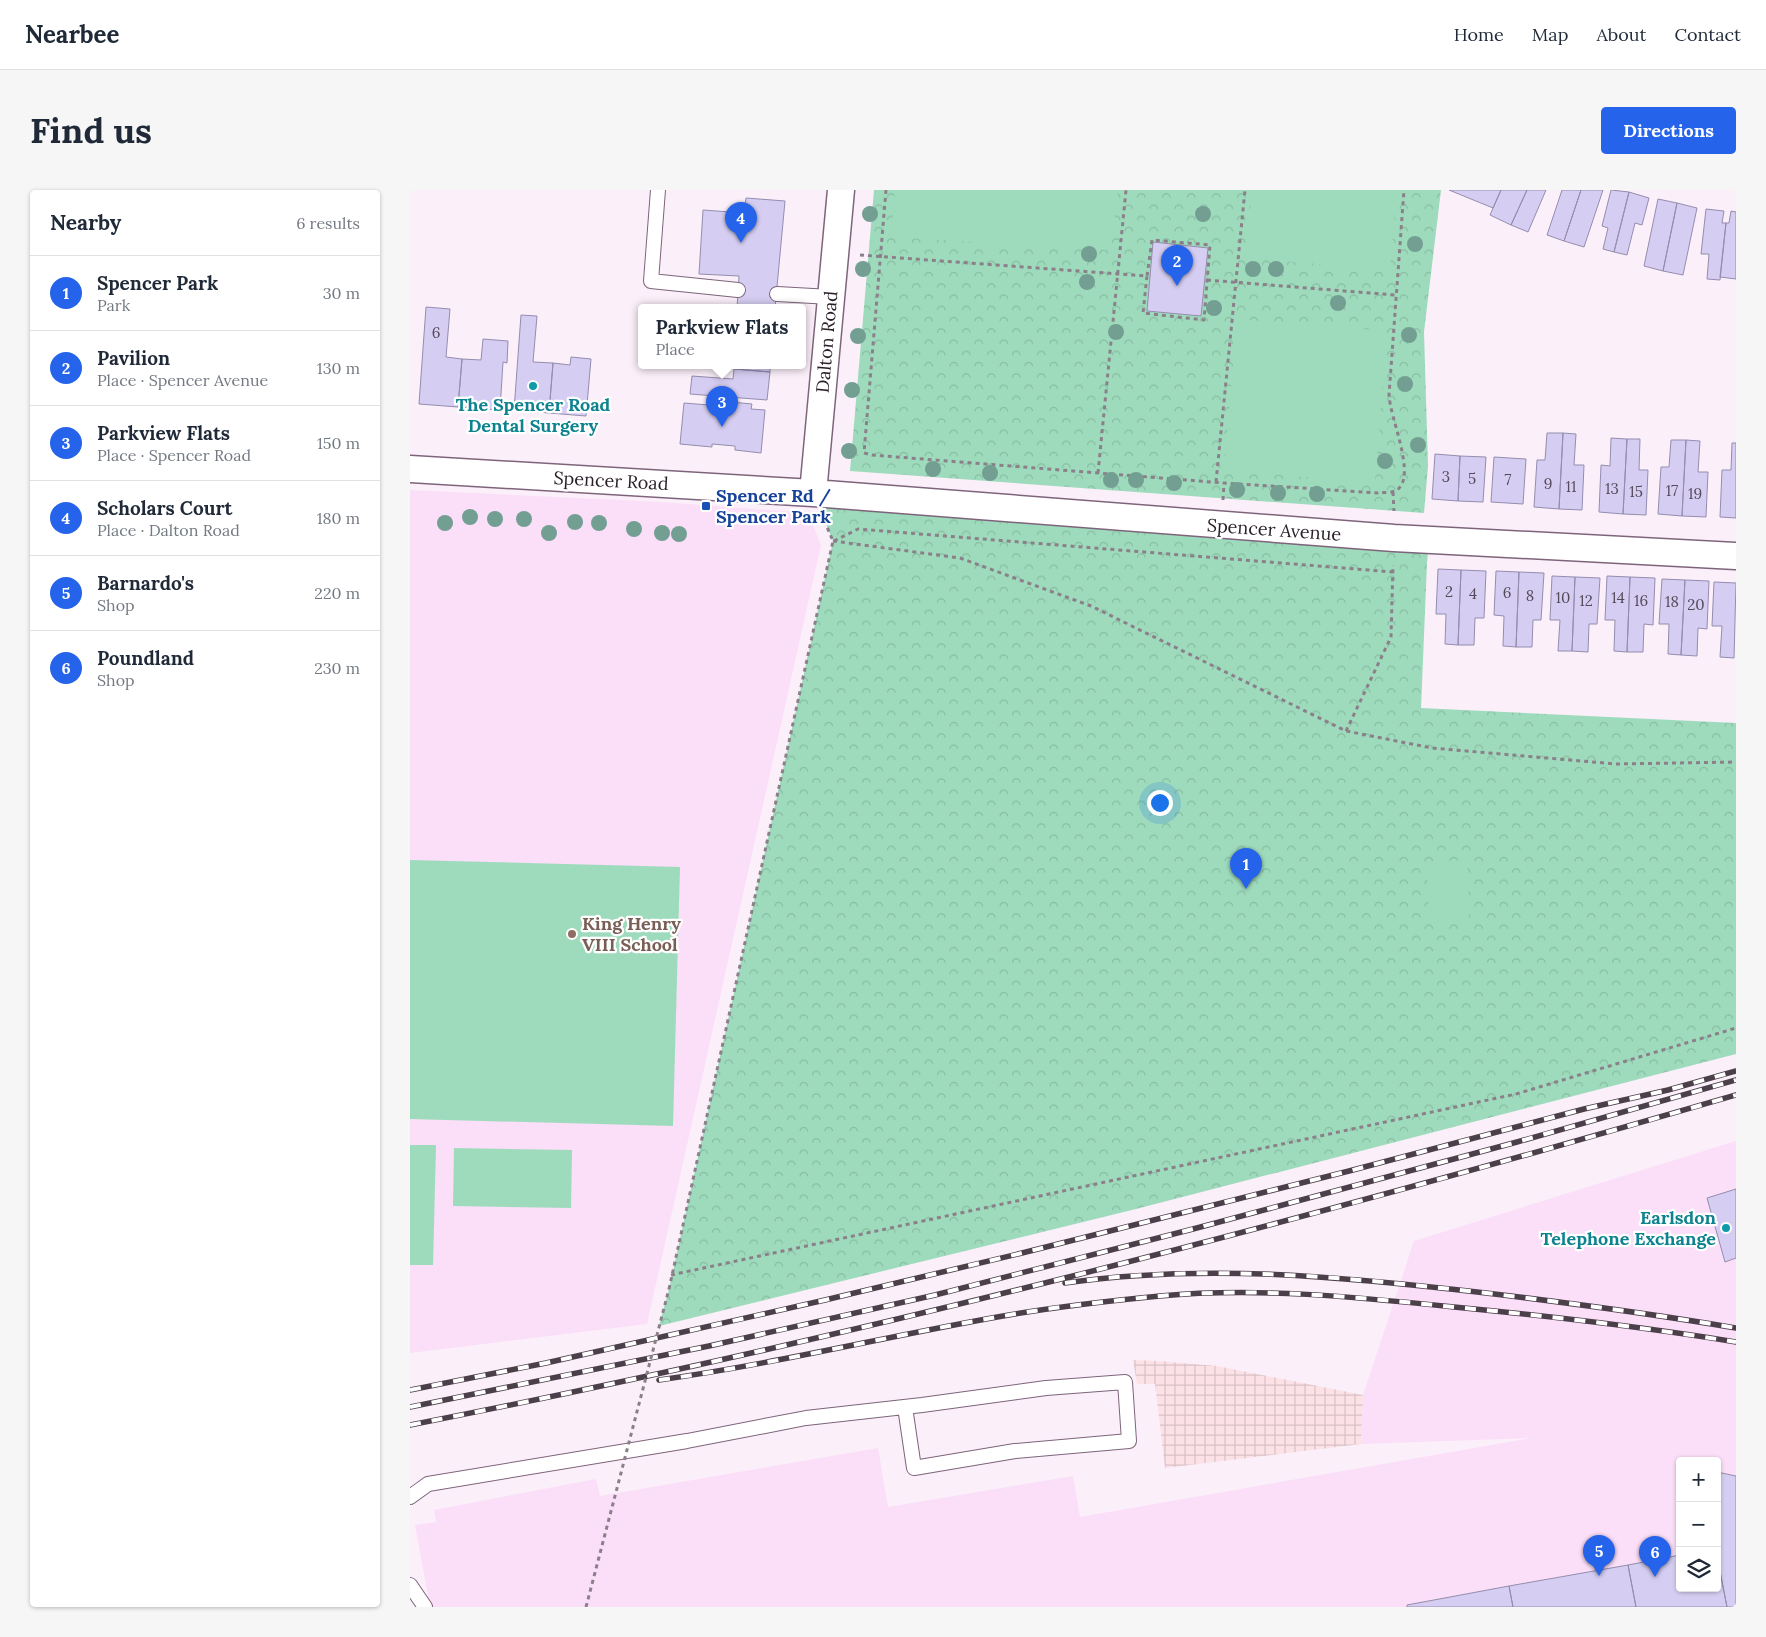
<!DOCTYPE html>
<meta charset="utf-8">
<style>
body{margin:0;font-family:Lora,serif;background:#f6f6f7;color:#1f2937}
.controls{position:absolute;right:15px;bottom:15px;display:grid;overflow:hidden;border-radius:5px;box-shadow:0 1px 4px #0004}
.controls button{width:45px;height:45px;display:grid;place-items:center;padding:0;border:0;border-bottom:1px solid #e0e1e3;background:#fff;color:#1f2937;font:25px sans-serif}
.you{position:absolute;left:749px;top:612px;width:18px;height:18px;margin:-12px;border:4px solid #fff;border-radius:50%;background:#1a73e8;box-shadow:0 0 0 8px #1a73e833}
.badge{display:grid;place-items:center;width:32px;height:32px;border-radius:50%;background:#2563eb;color:#fff;font-size:16px;font-weight:700}
.pin{position:absolute;translate:-50% -41px;filter:drop-shadow(0 1px 2px #0008)}
.pin::after{content:'';position:absolute;top:26px;width:18px;height:15px;background:inherit;clip-path:polygon(0 0,100% 0,50% 100%)}
.popup{position:absolute;left:228px;top:114px;width:168px;height:65px;box-sizing:border-box;display:grid;place-content:center;border-radius:5px;background:#fff;filter:drop-shadow(0 1px 4px #0005);font-size:16px;white-space:nowrap;color:#747a83}
.popup b{font-size:19px;color:#1f2937}
.popup::after{content:'';position:absolute;left:50%;top:100%;margin-left:-10px;border:10px solid transparent;border-top-color:#fff}
.list{margin:0;padding:0;list-style:none}
h2{display:flex;justify-content:space-between;align-items:center;height:65px;margin:0;padding:0 20px;font-size:21px}
h2 small{font-size:16px;font-weight:400;color:#747a83}
.list li{display:grid;grid-template-columns:32px 1fr auto;gap:15px;align-items:center;box-sizing:border-box;height:75px;padding:0 20px;border-top:1px solid #e0e1e3}
.list b{display:block;font-size:19px;white-space:nowrap}
.list p{margin:0;font-size:16px;white-space:nowrap;color:#747a83}
.list em{font-size:16px;font-style:normal;color:#747a83}
.icon{flex:none;width:28px;height:28px;fill:none;stroke:currentColor;stroke-width:2;stroke-linecap:round;stroke-linejoin:round}
.map{position:relative;flex:none;width:1326px;height:1417px;overflow:hidden;border-radius:5px}
header{display:flex;align-items:center;gap:30px;box-sizing:border-box;height:70px;padding:0 25px;background:#fff;border-bottom:1px solid #e0e1e3}
header strong{font-size:24px}
nav{display:flex;gap:28px;margin-inline-start:auto;font-size:18px}
.intro{display:flex;align-items:center;justify-content:space-between;box-sizing:border-box;height:120px;padding:0 30px}
h1{margin:0;font-size:35px}
.button{padding:12px 22px;border-radius:5px;background:#2563eb;color:#fff;font-size:18px;font-weight:700}
main{display:flex;gap:30px;padding:0 30px}
aside{flex:1;background:#fff;border-radius:5px;box-shadow:0 1px 4px #0004}
.map>svg:first-child{display:block}
.built{fill:#fbdef8;fill-rule:evenodd}
.industrial{fill:url(#industrial-grid)}
.park{fill:url(#park-crowns)}
.garden{fill:#9edbbc}
.building{fill:#d6cef2;stroke:#948dae}
.lines{fill:none;stroke-linecap:round;stroke-linejoin:round}
.lane-casing{stroke:#7e647b;stroke-width:16}
.street-casing{stroke:#7e647b;stroke-width:29}
.path{stroke:#8b808a;stroke-width:3;stroke-dasharray:4 4;stroke-linecap:butt}
.lane{stroke:#fff;stroke-width:14}
.street{stroke:#fff;stroke-width:26}
.rail-casing{stroke:#4b404a;stroke-width:5.5}
.rail{stroke:#fff;stroke-width:4;stroke-dasharray:11;stroke-linecap:butt}
.path-bridge{stroke:#8b808a;stroke-width:3;stroke-dasharray:4 4;stroke-linecap:butt}
.tree{fill:#739e92}
.culture-dot{fill:#0f9aa8;stroke:#fff;stroke-width:2}
.transit-dot{fill:#1a4fb4;stroke:#fff;stroke-width:2}
.education-dot{fill:#8d6e63;stroke:#fff;stroke-width:2}
.labels{text-anchor:middle;stroke-width:4.5;stroke-linejoin:round;paint-order:stroke}
.number-label{font-size:15px;fill:#544a5a}
.street-label{font-size:18px;fill:#291e28;stroke:#fff}
.culture-label{font-size:18px;font-weight:bold;fill:#0d838f;stroke:#fff}
.transit-label{font-size:18px;font-weight:bold;fill:#164399;stroke:#fff;text-anchor:start}
.education-label{font-size:18px;font-weight:bold;fill:#785e54;stroke:#fff;text-anchor:start}
</style>
<header>
<strong>Nearbee</strong>
<nav><a>Home</a><a>Map</a><a>About</a><a>Contact</a></nav>
</header>
<div class="intro"><h1>Find us</h1><a class="button">Directions</a></div>
<main>
<aside>
<h2>Nearby<small>6 results</small></h2>
<ul class="list">
<li><span class="badge">1</span><div><b>Spencer Park</b><p>Park</p></div><em>30 m</em></li>
<li><span class="badge">2</span><div><b>Pavilion</b><p>Place · Spencer Avenue</p></div><em>130 m</em></li>
<li><span class="badge">3</span><div><b>Parkview Flats</b><p>Place · Spencer Road</p></div><em>150 m</em></li>
<li><span class="badge">4</span><div><b>Scholars Court</b><p>Place · Dalton Road</p></div><em>180 m</em></li>
<li><span class="badge">5</span><div><b>Barnardo's</b><p>Shop</p></div><em>220 m</em></li>
<li><span class="badge">6</span><div><b>Poundland</b><p>Shop</p></div><em>230 m</em></li>
</ul>
</aside>
<div class="map">
<svg width="1326" height="1417" viewBox="0 0 1326 1417">
<defs>
<pattern id="industrial-grid" width="8" height="8" patternUnits="userSpaceOnUse" patternTransform="scale(1.25)"><rect width="8" height="8" fill="#fce2e7"/><path d="M0 4h8M4 0v8" fill="none" stroke="#d8c1c6"/></pattern>
<pattern id="park-crowns" width="20" height="18" patternUnits="userSpaceOnUse" patternTransform="scale(1.25)"><rect width="20" height="18" fill="#9edbbc"/><path d="M2 6a3 3 0 1 1 6 0M12 15a3 3 0 1 1 6 0" fill="none" stroke="#88bca2"/></pattern>
</defs>
<rect width="100%" height="100%" fill="#fbeffa"/>
<path class="built" d="M0,300L252,312L398,323L411,355L237,1134L0,1163Z
M1326,951V1417H20L5,1335L26,1332L24,1320L186,1289L190,1306L468,1258L478,1317L663,1286L670,1327L1122,1248L951,1254L953,1205L1004,1051ZM1270,1271H1307V1398H1270Z"/>
<path class="industrial" d="M723,1170L749,1171L807,1176L953,1205L951,1254L755,1278L745,1194H727Z"/>
<path class="park" d="M464,0H1031L1014,142L1018,276L1014,323L440,281Z
M403,303L1019,350L1017,373L1011,518L1326,533V864L726,1019L249,1136L259,1099L423,351Z"/>
<path class="garden" d="M485,0H708L701,60L481,47Z
M842,0H987L980,80L836,68Z
M827,129L977,141L965,293L814,280Z
M0,670L270,677L263,936L0,929Z
M1057,670L1059,731L1019,733L1017,672Z
M0,955H26L23,1075H0Z
M44,958L162,960L161,1018L43,1016Z"/>
<path class="building" d="M1039,0H1091L1083,18Z
M1091,0H1117L1101,35L1080,25Z
M1117,0H1136L1118,42L1101,35Z
M1152,0H1171L1154,51L1137,45Z
M1171,0H1193L1174,57L1154,51Z
M1201,0L1219,2L1204,62L1193,59L1198,38L1192,36Z
M1219,2L1239,8L1232,35L1225,33L1217,65L1204,62Z
M336,8L375,11L365,118H327L329,86L289,84L293,20L334,23Z
M1248,9L1267,13L1253,81L1234,76Z
M1267,13L1287,18L1273,85L1253,81Z
M1296,19L1314,21L1312,33H1316L1310,90L1297,89L1299,64H1291Z
M1321,21L1326,22V89L1310,87L1316,33H1319Z
M743,52L798,58L791,126L737,121Z
M16,117L40,119L36,167L52,169L48,217L9,214Z
M111,125L127,126L123,172L143,173L139,223L104,220Z
M73,149L98,151L97,173L93,172L90,220L48,217L52,169L71,170Z
M161,167L181,169L176,226L139,223L143,173L160,175Z
M325,176H360V182L324,179Z
M324,179L360,182L357,210L280,204L282,186L323,189Z
M311,211L342,214L341,219L355,220L351,263L325,260V256L302,254V257L270,254L274,213L311,216Z
M1137,243H1153L1149,319L1124,317L1127,270H1135Z
M1153,243L1166,244L1164,275H1174L1172,320L1149,319Z
M1201,248L1217,249L1213,324L1189,322L1191,275L1200,276Z
M1217,249H1230L1229,280H1238L1236,325L1213,324Z
M1261,250H1276L1272,326L1248,324L1251,277H1259Z
M1276,250L1290,251L1288,282H1298L1296,327L1272,326Z
M1322,253H1326V328L1310,327L1312,280H1321Z
M1025,264L1050,266L1048,311L1022,309Z
M1050,266L1076,267L1073,312L1048,311Z
M1084,267L1116,269L1113,314L1081,312Z
M1028,379L1051,380L1048,455L1035,454L1036,424H1026Z
M1051,380L1076,381L1074,428H1065L1064,455H1048Z
M1086,381L1109,382L1106,457L1093,456L1094,426L1084,425Z
M1109,382L1134,383L1131,430H1123L1122,457H1106Z
M1142,386L1165,387L1162,461H1148L1150,430H1140Z
M1197,386L1220,387L1217,462L1204,461L1205,430H1195Z
M1165,387L1190,388L1187,434H1179L1178,462L1162,461Z
M1220,387L1245,388L1243,435L1234,434L1233,462H1217Z
M1252,389L1275,390L1271,465L1258,464L1259,434H1249Z
M1275,390L1299,391L1297,439L1288,438L1287,466L1271,465Z
M1304,392L1326,393L1324,468L1310,467L1312,436H1302Z
M1326,999V1068L1315,1072L1297,1008Z
M1307,1282L1326,1286V1417H1317L1307,1366Z
M1270,1365V1398H1307V1366L1317,1417H1226L1218,1375Z
M1218,1375L1226,1417H1103L1099,1396Z
M1099,1396L1103,1417H997V1415Z"/>
<g class="lines">
<g class="lane-casing">
<path id="lane" d="M248,0L241,91L328,100
M367,104L421,107
M0,1307L18,1294L277,1251L396,1228L512,1215L636,1198L715,1192L719,1251L605,1261L504,1278L495,1217
M0,1395L15,1417"/>
</g>
<g class="street-casing">
<path id="street" d="M0,279L403,303L984,348L1326,366
M403,303L431,0"/>
</g>
<path class="path" d="M476,0L454,263L462,265L814,293L968,303C975,302 985,304 990,297C1004,280 980,227 979,205L994,0
M450,65L737,86L733,123L794,130L800,55L742,50L737,86
M797,90L985,105
M688,283L716,0
M806,292L835,0
M983,302L984,321
M813,310L814,293
M423,351L550,368L681,416L936,541L1022,558L1206,574L1326,572
M424,351L448,339L983,382
M936,541L981,447L983,375
M261,1085L1106,904L1326,838
M259,1099L423,351L414,330"/>
<use href="#lane" class="lane"/>
<use href="#street" class="street"/>
<g class="rail-casing">
<path id="rail" d="M655,1093C795,1073 936,1087 1076,1103C1160,1113 1243,1124 1326,1138
M249,1190C365,1174 478,1146 593,1126C645,1117 697,1111 750,1106C848,1097 946,1107 1044,1117C1138,1126 1233,1137 1326,1152
M0,1200L136,1173L415,1110L612,1063L939,981L1174,919L1258,900L1326,881
M0,1217L299,1156L525,1105L783,1039L1107,952L1326,890
M0,1235C447,1148 889,1032 1326,905"/>
</g>
<use href="#rail" class="rail"/>
<path class="path-bridge" d="M176,1417L259,1099"/>
</g>
<g class="tree">
<circle cx="460" cy="24" r="8"/>
<circle cx="793" cy="24" r="8"/>
<circle cx="1005" cy="54" r="8"/>
<circle cx="679" cy="64" r="8"/>
<circle cx="453" cy="79" r="8"/>
<circle cx="843" cy="79" r="8"/>
<circle cx="866" cy="79" r="8"/>
<circle cx="677" cy="92" r="8"/>
<circle cx="928" cy="113" r="8"/>
<circle cx="804" cy="118" r="8"/>
<circle cx="706" cy="142" r="8"/>
<circle cx="999" cy="145" r="8"/>
<circle cx="448" cy="146" r="8"/>
<circle cx="995" cy="194" r="8"/>
<circle cx="442" cy="200" r="8"/>
<circle cx="1008" cy="255" r="8"/>
<circle cx="439" cy="261" r="8"/>
<circle cx="975" cy="271" r="8"/>
<circle cx="523" cy="279" r="8"/>
<circle cx="580" cy="283" r="8"/>
<circle cx="701" cy="290" r="8"/>
<circle cx="726" cy="290" r="8"/>
<circle cx="764" cy="293" r="8"/>
<circle cx="827" cy="300" r="8"/>
<circle cx="868" cy="303" r="8"/>
<circle cx="907" cy="304" r="8"/>
<circle cx="60" cy="327" r="8"/>
<circle cx="85" cy="329" r="8"/>
<circle cx="114" cy="329" r="8"/>
<circle cx="165" cy="332" r="8"/>
<circle cx="35" cy="333" r="8"/>
<circle cx="189" cy="333" r="8"/>
<circle cx="224" cy="339" r="8"/>
<circle cx="139" cy="343" r="8"/>
<circle cx="252" cy="343" r="8"/>
<circle cx="269" cy="344" r="8"/>
</g>
<g class="culture-dot">
<circle cx="123" cy="196" r="5"/>
<circle cx="1316" cy="1038" r="5"/>
</g>
<rect class="transit-dot" x="291" y="311" width="10" height="10" rx="2.5"/>
<circle class="education-dot" cx="162" cy="744" r="5"/>
<g class="labels">
<g class="number-label">
<text x="26" y="148">6</text>
<text x="1036" y="292">3</text>
<text x="1062" y="294">5</text>
<text x="1098" y="295">7</text>
<text x="1138" y="299">9</text>
<text x="1161" y="302">11</text>
<text x="1202" y="304">13</text>
<text x="1262" y="306">17</text>
<text x="1226" y="307">15</text>
<text x="1285" y="309">19</text>
<text x="1039" y="407">2</text>
<text x="1097" y="408">6</text>
<text x="1063" y="409">4</text>
<text x="1120" y="411">8</text>
<text x="1153" y="413">10</text>
<text x="1208" y="413">14</text>
<text x="1176" y="416">12</text>
<text x="1231" y="416">16</text>
<text x="1262" y="417">18</text>
<text x="1286" y="420">20</text>
</g>
<g class="street-label">
<text transform="translate(417 152) rotate(-85)" y="6">Dalton Road</text>
<text transform="translate(201 291) rotate(3)" y="6">Spencer Road</text>
<text transform="translate(864 340) rotate(4)" y="6">Spencer Avenue</text>
</g>
<g class="culture-label">
<text x="123" y="221">The Spencer Road<tspan x="123" dy="21">Dental Surgery</tspan></text>
<text x="1306" y="1034" text-anchor="end">Earlsdon<tspan x="1306" dy="21">Telephone Exchange</tspan></text>
</g>
<g class="transit-label">
<text x="306" y="312">Spencer Rd /<tspan x="306" dy="21">Spencer Park</tspan></text>
</g>
<g class="education-label">
<text x="172" y="740">King Henry<tspan x="172" dy="21">VIII School</tspan></text>
</g>
</g>
</svg>
<div class="controls">
<button>+</button>
<button>−</button>
<button><svg class="icon" aria-label="layers" viewBox="0 0 24 24"><path d="M12 4l9 5-9 5-9-5zM3 14l9 5 9-5"/></svg></button>
</div>
<div class="you"></div>
<div class="pin badge" style="left:836px;top:699px">1</div>
<div class="pin badge" style="left:767px;top:96px">2</div>
<div class="pin badge" style="left:312px;top:237px">3</div>
<div class="popup"><b>Parkview Flats</b>Place</div>
<div class="pin badge" style="left:331px;top:53px">4</div>
<div class="pin badge" style="left:1189px;top:1386px">5</div>
<div class="pin badge" style="left:1245px;top:1387px">6</div>
</div>
</main>
